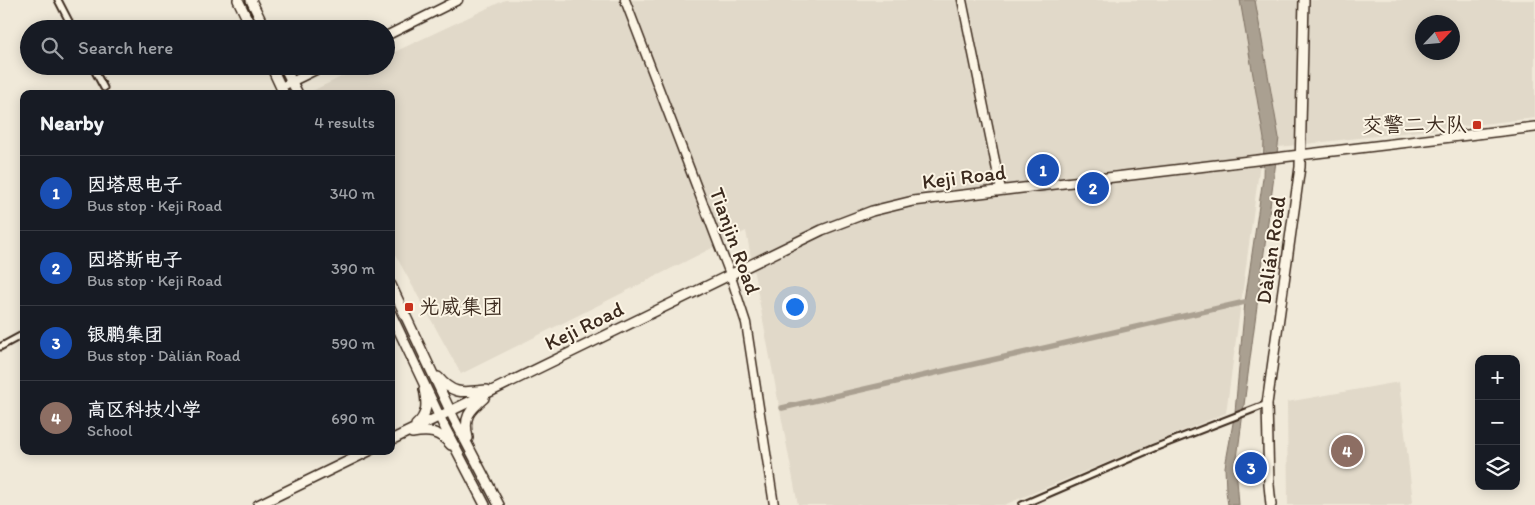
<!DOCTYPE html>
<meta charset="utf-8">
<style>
body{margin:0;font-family:Itim,"LXGW WenKai TC",sans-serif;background:#20242c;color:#f1f3f6}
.controls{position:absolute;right:15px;bottom:15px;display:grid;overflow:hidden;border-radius:10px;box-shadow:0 2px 12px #0003}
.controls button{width:45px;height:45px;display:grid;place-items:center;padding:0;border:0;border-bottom:1px solid #363941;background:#171b24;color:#f1f3f6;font:25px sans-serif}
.compass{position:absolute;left:1415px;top:15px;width:45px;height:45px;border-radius:50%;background:#171b24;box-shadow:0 2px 12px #0003;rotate:64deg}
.you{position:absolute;left:794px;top:306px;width:18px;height:18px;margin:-12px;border:4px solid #fff;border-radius:50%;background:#1a73e8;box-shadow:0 0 0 8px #1a73e833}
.badge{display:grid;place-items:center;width:32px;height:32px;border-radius:50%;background:#c8321e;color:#fff;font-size:16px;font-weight:700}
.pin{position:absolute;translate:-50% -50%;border:2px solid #fff;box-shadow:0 1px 5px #0006}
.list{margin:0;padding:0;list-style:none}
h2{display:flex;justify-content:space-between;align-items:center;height:65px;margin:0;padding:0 20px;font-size:21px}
h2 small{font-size:16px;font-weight:400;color:#9ea1a6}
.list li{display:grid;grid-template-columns:32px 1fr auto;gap:15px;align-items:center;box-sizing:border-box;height:75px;padding:0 20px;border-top:1px solid #363941}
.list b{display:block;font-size:19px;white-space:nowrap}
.list p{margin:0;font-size:16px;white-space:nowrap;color:#9ea1a6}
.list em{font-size:16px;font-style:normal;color:#9ea1a6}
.icon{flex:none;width:28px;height:28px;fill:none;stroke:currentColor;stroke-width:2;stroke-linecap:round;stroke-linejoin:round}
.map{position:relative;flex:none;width:1535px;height:505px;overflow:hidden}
.search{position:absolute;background:#171b24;box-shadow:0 2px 12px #0003;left:20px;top:20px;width:375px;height:55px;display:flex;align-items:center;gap:12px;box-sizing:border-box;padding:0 18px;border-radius:28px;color:#9ea1a6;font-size:19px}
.panel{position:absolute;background:#171b24;box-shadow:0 2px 12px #0003;left:20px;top:90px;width:375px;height:365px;border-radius:10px}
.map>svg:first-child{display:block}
.built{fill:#e1d9c9;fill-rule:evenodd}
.water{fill:#aaa091;stroke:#7e7163}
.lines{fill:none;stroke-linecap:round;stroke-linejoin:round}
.canal{stroke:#aaa091;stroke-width:5.5}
.minor-casing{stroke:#3b2a1e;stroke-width:9}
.secondary-casing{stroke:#3b2a1e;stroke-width:11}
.primary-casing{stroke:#3b2a1e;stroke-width:12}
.minor{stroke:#fcf5e5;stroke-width:5}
.secondary{stroke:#fcf5e5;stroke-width:8}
.primary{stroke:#fcf5e5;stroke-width:9}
.poi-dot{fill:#c8321e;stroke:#fcf5e5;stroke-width:2}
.labels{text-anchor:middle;stroke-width:4;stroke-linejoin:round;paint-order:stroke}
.poi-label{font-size:21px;fill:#3b2a1e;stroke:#fcf5e5;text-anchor:end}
.street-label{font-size:21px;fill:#3b2a1e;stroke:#fcf5e5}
</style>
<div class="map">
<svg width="1535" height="505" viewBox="0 0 1535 505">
<rect width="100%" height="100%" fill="#f0e9d9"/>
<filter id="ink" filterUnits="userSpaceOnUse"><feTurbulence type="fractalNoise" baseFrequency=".02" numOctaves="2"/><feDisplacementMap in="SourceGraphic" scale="10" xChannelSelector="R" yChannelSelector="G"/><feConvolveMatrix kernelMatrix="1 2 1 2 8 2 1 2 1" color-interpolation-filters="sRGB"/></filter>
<g filter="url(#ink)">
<path class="built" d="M505,0H1535V118L1262,149L1226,413L1004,505H798L746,231L461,374L391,247V94L308,93L364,66H386V56ZM1422,22H1452V52H1422Z
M1399,382L1413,502L1408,505H1288L1287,402Z"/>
<path class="water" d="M1240,0H1255L1279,138L1236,466L1239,505H1228L1226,491L1225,467L1235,412L1245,302L1263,178L1264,139Z"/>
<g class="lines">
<path class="canal" d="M782,408L1245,302"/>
<g class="minor-casing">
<path id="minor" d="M58,0L73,29
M92,66L104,88
M0,347L24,334
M1022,505L1154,448L1267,404"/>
</g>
<g class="secondary-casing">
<path id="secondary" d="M625,0L730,274L746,323L774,505
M962,0L1001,190
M386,36L458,0
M281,87L324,66"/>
</g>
<g class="primary-casing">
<path id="primary" d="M238,0L252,29
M251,0L265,29
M271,66L284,94
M284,66L298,94
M391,285L454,419L499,505
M391,314L443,424L485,505
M438,377C454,396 464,392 487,390
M416,425C428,415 427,403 424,389
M412,433C429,430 439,431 451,445
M468,438C463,417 469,411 484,398
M391,440L822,230L872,211L913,201L1535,127
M258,505L369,451
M1271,505L1269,485L1267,404L1300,167L1304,0"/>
</g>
<use href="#minor" class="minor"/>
<use href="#secondary" class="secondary"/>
<use href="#primary" class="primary"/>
</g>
</g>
<g class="poi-dot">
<rect x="1472" y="120" width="10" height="10" rx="2.5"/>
<rect x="404" y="302" width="10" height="10" rx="2.5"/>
</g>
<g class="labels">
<g class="poi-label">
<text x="1467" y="132">交警二大队</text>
<text x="419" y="314" text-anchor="start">光威集团</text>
</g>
<g class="street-label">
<text transform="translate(964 177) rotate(-7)" y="7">Keji Road</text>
<text transform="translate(735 241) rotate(70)" y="7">Tianjin Road</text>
<text transform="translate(1271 250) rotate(-82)" y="7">Dàlián Road</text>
<text transform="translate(584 326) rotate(-26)" y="7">Keji Road</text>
</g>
</g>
</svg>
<div class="controls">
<button>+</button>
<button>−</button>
<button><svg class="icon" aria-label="layers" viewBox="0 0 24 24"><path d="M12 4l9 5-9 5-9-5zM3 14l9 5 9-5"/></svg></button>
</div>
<svg class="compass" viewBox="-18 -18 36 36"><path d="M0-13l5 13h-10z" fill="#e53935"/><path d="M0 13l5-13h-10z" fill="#9ea1a6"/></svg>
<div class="you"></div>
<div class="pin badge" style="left:1043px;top:170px;background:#1a4fb4">1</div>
<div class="pin badge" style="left:1093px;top:188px;background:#1a4fb4">2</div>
<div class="pin badge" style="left:1251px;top:468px;background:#1a4fb4">3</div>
<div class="pin badge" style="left:1347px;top:451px;background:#8d6e63">4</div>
<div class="search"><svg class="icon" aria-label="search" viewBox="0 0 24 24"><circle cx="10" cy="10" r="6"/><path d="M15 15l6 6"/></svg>Search here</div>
<section class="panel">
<h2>Nearby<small>4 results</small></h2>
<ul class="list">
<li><span class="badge" style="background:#1a4fb4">1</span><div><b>因塔思电子</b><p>Bus stop · Keji Road</p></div><em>340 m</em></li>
<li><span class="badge" style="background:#1a4fb4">2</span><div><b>因塔斯电子</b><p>Bus stop · Keji Road</p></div><em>390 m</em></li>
<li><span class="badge" style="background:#1a4fb4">3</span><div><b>银鹏集团</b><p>Bus stop · Dàlián Road</p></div><em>590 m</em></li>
<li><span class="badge" style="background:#8d6e63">4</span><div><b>高区科技小学</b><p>School</p></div><em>690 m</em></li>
</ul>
</section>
</div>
